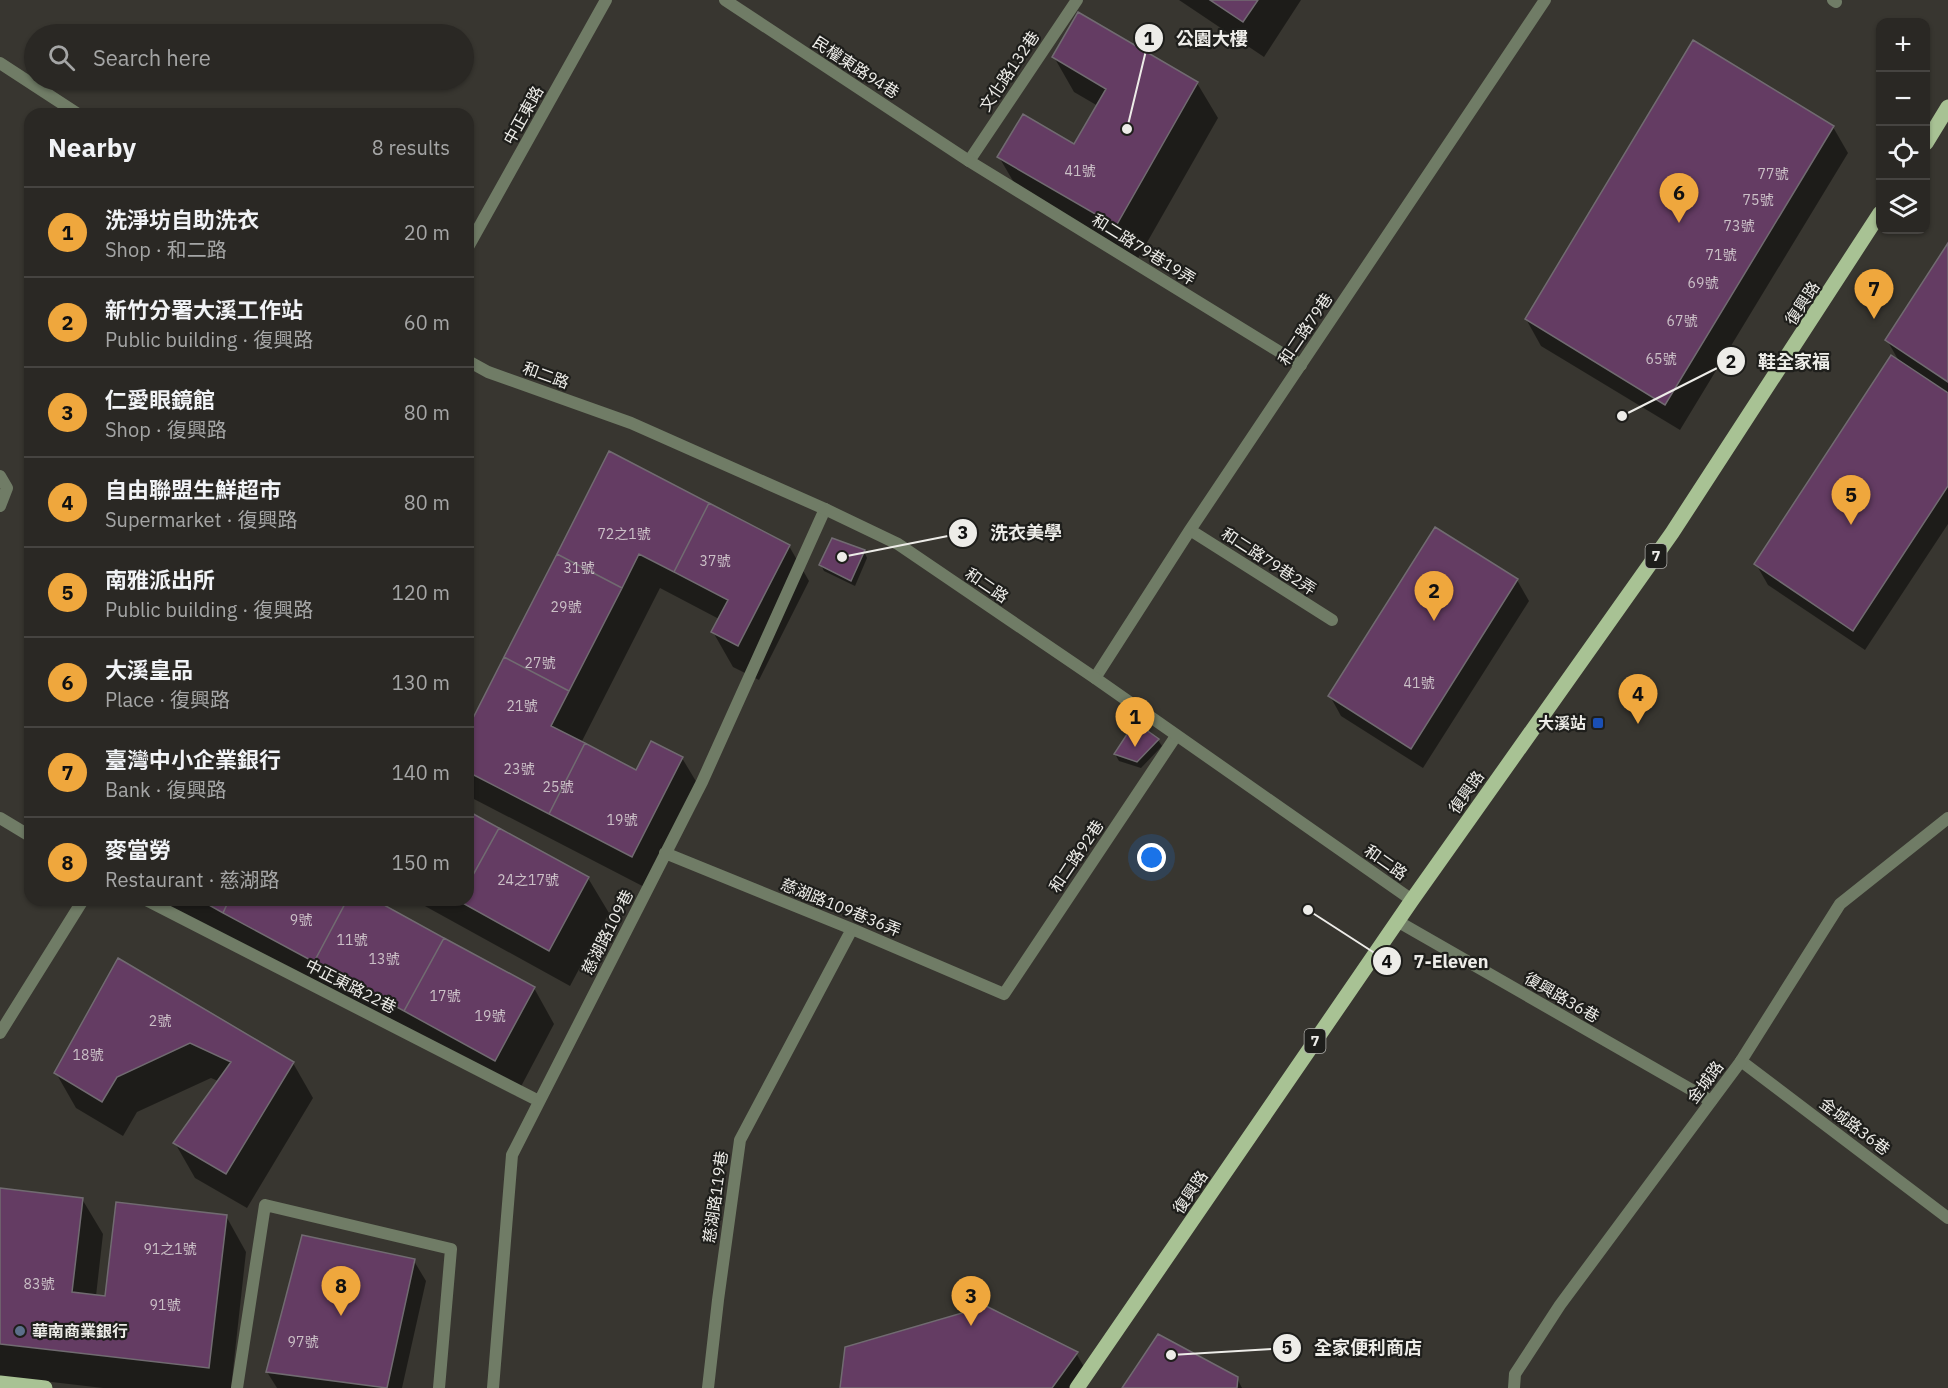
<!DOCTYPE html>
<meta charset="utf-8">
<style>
body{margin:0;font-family:"IBM Plex Sans","Noto Sans TC",sans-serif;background:#363431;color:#f1f3f6}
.controls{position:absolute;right:18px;top:18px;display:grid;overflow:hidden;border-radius:12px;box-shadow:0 2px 4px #0004}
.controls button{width:54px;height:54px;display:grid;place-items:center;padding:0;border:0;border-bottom:2px solid #464441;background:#2a2824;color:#f1f3f6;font:30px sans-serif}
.you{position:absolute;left:1152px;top:858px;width:21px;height:21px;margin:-15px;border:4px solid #fff;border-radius:50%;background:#1a73e8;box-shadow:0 0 0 9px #1a73e833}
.badge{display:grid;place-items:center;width:39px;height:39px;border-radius:50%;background:#efa73d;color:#111;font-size:20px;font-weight:700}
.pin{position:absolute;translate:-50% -50px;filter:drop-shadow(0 2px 3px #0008)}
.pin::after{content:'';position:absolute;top:32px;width:21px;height:18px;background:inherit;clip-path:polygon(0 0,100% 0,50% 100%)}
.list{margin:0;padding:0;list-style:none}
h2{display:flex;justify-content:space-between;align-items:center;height:78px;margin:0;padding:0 24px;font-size:26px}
h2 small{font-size:20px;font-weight:400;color:#a5a6a6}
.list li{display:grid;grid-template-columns:39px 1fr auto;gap:18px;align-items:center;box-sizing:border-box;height:90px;padding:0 24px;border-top:2px solid #464441}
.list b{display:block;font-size:22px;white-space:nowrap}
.list p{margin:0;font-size:20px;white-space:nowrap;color:#a5a6a6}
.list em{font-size:20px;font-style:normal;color:#a5a6a6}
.icon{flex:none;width:33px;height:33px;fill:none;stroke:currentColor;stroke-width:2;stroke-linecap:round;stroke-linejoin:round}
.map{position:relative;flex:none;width:1948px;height:1388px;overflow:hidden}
.search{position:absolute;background:#2a2824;box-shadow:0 2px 4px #0004;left:24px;top:24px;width:450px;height:66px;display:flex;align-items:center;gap:15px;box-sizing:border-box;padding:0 21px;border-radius:33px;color:#a5a6a6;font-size:22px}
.panel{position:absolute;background:#2a2824;box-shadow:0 2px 4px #0004;left:24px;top:108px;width:450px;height:798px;border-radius:18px}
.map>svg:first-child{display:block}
.shadow{fill:#0007}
.building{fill:#643c63;stroke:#716b71;stroke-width:1.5}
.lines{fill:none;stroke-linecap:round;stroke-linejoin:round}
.service{stroke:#707c66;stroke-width:12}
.minor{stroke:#707c66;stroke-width:12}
.primary{stroke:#a8c294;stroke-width:15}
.transit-dot{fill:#1a4fb4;stroke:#1e1e1b;stroke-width:2}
.service-dot{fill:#5c6f8a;stroke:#1e1e1b;stroke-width:2}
.labels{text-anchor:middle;stroke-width:4.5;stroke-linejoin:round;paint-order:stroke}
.number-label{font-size:14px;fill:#cbc0c7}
.shield{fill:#1e1e1b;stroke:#afaeaa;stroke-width:1.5}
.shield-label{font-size:15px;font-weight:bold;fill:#edece8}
.street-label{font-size:16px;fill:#edece8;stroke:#1e1e1b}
.poi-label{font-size:16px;font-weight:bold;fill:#edece8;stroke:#1e1e1b;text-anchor:end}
.leader{fill:none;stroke:#edece8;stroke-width:2}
.callout-dot{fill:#edece8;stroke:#1e1e1b;stroke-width:2}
.mark-label{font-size:18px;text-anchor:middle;font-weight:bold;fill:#111}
.callout-label{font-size:18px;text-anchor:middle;font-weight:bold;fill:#edece8;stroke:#1e1e1b;stroke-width:4.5;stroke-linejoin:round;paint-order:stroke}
</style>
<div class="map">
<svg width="1948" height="1388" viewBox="0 0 1948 1388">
<rect width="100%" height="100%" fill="#383630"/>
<path class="shadow" d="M1179,0H1301L1264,57Z
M1054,57L1197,83L1218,118L1137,260L1020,193L999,157L1075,146L1098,106L1074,92Z
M1833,127L1848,153L1680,430L1541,346L1526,319Z
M1948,246V524L1865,650L1768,585L1756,564L1900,363L1887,340Z
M610,453L789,546L809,581L759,680L733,667L713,632L719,619L660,588L581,743L637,772L682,758L703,793L652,891L472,798L468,790V731Z
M864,551L867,558L855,586L824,571L821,565Z
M1517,580L1529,601L1423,768L1341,716L1330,696Z
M1136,724L1158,740L1162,746L1141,768L1119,761L1115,754Z
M468,812L588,878L609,913L570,986L414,900H468Z
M158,900H372L534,988L554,1024L516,1096Z
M119,960L293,1063L313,1098L247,1208L195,1178L175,1143L218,1081L211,1078L137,1112L123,1136L76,1108L56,1073Z
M0,1190L82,1199L103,1234L96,1296L107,1297L226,1216L246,1252L231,1388H103L0,1376Z
M303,1237L414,1261L426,1281L402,1388H277L267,1372Z
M1076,1353L1091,1379L1085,1388H842Z
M1237,1378L1242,1388H1123Z"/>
<path class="building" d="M1210,0H1258L1243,22Z
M1078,12L1198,82L1116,226L997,157L1023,114L1074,144L1106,89L1052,57Z
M1693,40L1834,126L1665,405L1525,319Z
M1948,243V382L1885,340Z
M1891,355L1948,393V486L1853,631L1754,564Z
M609,451L709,503L674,572L639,554L622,588L557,554Z
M709,503L790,545L738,646L711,632L728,600L674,572Z
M1435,527L1518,579L1411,749L1328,696Z
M832,538L865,550L851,581L819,565Z
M557,554L622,588L569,691L504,657Z
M504,657L569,691L551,726L585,743L549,814L468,772V728Z
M1135,722L1159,739L1137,762L1114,754Z
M651,741L683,757L632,857L549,814L585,743L636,770Z
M468,811L499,828L468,884Z
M499,828L589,877L549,951L459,901L468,900V884Z
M200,900H229L223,913Z
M229,900H347L314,962L223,913Z
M347,900H375L444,938L404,1011L314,962Z
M444,938L535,987L495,1061L404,1011Z
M118,958L294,1062L226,1174L173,1143L231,1062L190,1043L117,1077L102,1102L54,1073Z
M0,1188L83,1198L72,1292L105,1296L116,1202L227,1215L209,1368L0,1344Z
M302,1235L415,1259L387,1388L266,1372Z
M986,1306L1078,1352L1052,1388H840L845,1347Z
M1158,1334L1238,1377L1237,1388H1122Z"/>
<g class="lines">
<path class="service" d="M1833,0L1836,2
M969,161L1077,0
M0,476L7,488L0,506
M1190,530L1332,620
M1095,678L1190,530L1545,0
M0,818L30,836
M665,853L852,929L1004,994L1176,736
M146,900L539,1101
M1397,921L1711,1101
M1741,1061L1948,1218
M237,1388L265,1205L451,1249L439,1388
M493,1388L512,1155L702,782L825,509
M708,1388L718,1300L740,1140L852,929"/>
<path class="minor" d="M725,0L969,161L1301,365
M0,63L78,114
M468,247L606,0
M468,361L488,372L631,423L825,509L898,544L1095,678L1412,900
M0,1033L83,900
M1514,1388L1515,1374L1560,1305L1741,1061L1840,904L1948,818"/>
<path class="primary" d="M1926,143L1948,107
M0,1383L45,1388
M1077,1388L1412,900L1672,533L1880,213"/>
</g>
<rect class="transit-dot" x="1592" y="717" width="12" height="12" rx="3"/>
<circle class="service-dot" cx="20" cy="1331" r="6"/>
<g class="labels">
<g class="number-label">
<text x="1080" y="176">41號</text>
<text x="1773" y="179">77號</text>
<text x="1758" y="205">75號</text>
<text x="1739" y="231">73號</text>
<text x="1721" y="260">71號</text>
<text x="1703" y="288">69號</text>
<text x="1682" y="326">67號</text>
<text x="1661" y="364">65號</text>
<text x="624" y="539">72之1號</text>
<text x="715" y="566">37號</text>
<text x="579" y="573">31號</text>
<text x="566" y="612">29號</text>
<text x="540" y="668">27號</text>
<text x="1419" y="688">41號</text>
<text x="522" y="711">21號</text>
<text x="519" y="774">23號</text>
<text x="558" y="792">25號</text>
<text x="622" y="825">19號</text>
<text x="528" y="885">24之17號</text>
<text x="301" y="925">9號</text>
<text x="352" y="945">11號</text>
<text x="384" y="964">13號</text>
<text x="445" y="1001">17號</text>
<text x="490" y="1021">19號</text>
<text x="160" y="1026">2號</text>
<text x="88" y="1060">18號</text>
<text x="170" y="1254">91之1號</text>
<text x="39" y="1289">83號</text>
<text x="165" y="1310">91號</text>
<text x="303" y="1347">97號</text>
</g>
<g class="shield">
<rect x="1645.5" y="544" width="21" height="24" rx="4.5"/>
<rect x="1304.5" y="1029" width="21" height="24" rx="4.5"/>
</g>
<g class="shield-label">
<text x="1656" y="561">7</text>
<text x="1315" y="1046">7</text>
</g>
<g class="street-label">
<text transform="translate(856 67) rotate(33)" y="6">民權東路94巷</text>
<text transform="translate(1009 71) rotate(-56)" y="6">文化路132巷</text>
<text transform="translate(523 115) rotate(-61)" y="6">中正東路</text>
<text transform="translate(1144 249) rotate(32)" y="6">和二路79巷19弄</text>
<text transform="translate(1802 303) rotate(-57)" y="6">復興路</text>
<text transform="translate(1305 329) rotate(-56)" y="6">和二路79巷</text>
<text transform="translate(546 375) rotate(20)" y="6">和二路</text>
<text transform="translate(1269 561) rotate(33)" y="6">和二路79巷2弄</text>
<text transform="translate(987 585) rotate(34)" y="6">和二路</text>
<text transform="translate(1466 792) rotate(-55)" y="6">復興路</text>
<text transform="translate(1076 856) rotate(-56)" y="6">和二路92巷</text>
<text transform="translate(1386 862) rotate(35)" y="6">和二路</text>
<text transform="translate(841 907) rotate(22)" y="6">慈湖路109巷36弄</text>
<text transform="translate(607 932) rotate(-63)" y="6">慈湖路109巷</text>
<text transform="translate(351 986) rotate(27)" y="6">中正東路22巷</text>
<text transform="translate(1562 997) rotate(30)" y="6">復興路36巷</text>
<text transform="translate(1705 1082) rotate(-53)" y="6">金城路</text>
<text transform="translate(1855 1126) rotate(37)" y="6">金城路36巷</text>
<text transform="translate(1190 1192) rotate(-56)" y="6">復興路</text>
<text transform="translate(715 1197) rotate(-82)" y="6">慈湖路119巷</text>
</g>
<g class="poi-label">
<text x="1586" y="729">大溪站</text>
<text x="32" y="1337" text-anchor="start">華南商業銀行</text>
</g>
</g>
<path class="leader" d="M1127 129L1149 38M1622 416L1731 361M842 557L963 533M1308 910L1387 961M1171 1355L1287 1348"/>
<g class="callout-dot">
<circle cx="1127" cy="129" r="6"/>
<circle cx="1622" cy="416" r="6"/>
<circle cx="842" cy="557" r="6"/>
<circle cx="1308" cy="910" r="6"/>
<circle cx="1171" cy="1355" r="6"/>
<circle cx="1149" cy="38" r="15"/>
<circle cx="1731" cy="361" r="15"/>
<circle cx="963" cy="533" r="15"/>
<circle cx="1387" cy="961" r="15"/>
<circle cx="1287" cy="1348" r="15"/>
</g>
<g class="mark-label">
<text x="1149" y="45">1</text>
<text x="1731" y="368">2</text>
<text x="963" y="539">3</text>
<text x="1387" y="968">4</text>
<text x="1287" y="1354">5</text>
</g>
<g class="callout-label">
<text x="1212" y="45">公園大樓</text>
<text x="1794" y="368">鞋全家福</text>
<text x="1026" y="539">洗衣美學</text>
<text x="1451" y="968">7-Eleven</text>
<text x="1368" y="1354">全家便利商店</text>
</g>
</svg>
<div class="controls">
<button>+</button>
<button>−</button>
<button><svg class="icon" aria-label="locate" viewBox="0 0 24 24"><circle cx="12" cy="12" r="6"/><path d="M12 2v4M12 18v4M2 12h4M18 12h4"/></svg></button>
<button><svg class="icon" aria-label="layers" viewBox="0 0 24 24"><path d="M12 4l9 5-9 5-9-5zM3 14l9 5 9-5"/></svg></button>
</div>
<div class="you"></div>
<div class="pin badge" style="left:1135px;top:747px">1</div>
<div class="pin badge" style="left:1434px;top:621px">2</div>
<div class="pin badge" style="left:971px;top:1326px">3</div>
<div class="pin badge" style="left:1638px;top:724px">4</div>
<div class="pin badge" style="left:1851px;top:525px">5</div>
<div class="pin badge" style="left:1679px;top:223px">6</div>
<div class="pin badge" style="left:1874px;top:319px">7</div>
<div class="pin badge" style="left:341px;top:1316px">8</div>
<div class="search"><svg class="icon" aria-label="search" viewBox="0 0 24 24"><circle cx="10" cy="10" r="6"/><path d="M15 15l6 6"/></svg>Search here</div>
<section class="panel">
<h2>Nearby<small>8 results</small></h2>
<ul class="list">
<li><span class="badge">1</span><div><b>洗淨坊自助洗衣</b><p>Shop · 和二路</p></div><em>20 m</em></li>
<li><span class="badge">2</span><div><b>新竹分署大溪工作站</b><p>Public building · 復興路</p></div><em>60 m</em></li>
<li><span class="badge">3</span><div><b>仁愛眼鏡館</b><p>Shop · 復興路</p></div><em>80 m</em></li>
<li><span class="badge">4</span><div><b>自由聯盟生鮮超市</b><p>Supermarket · 復興路</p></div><em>80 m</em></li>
<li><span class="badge">5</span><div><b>南雅派出所</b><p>Public building · 復興路</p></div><em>120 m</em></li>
<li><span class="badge">6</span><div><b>大溪皇品</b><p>Place · 復興路</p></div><em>130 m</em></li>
<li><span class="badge">7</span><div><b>臺灣中小企業銀行</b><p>Bank · 復興路</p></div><em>140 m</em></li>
<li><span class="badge">8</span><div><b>麥當勞</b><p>Restaurant · 慈湖路</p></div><em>150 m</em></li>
</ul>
</section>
</div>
